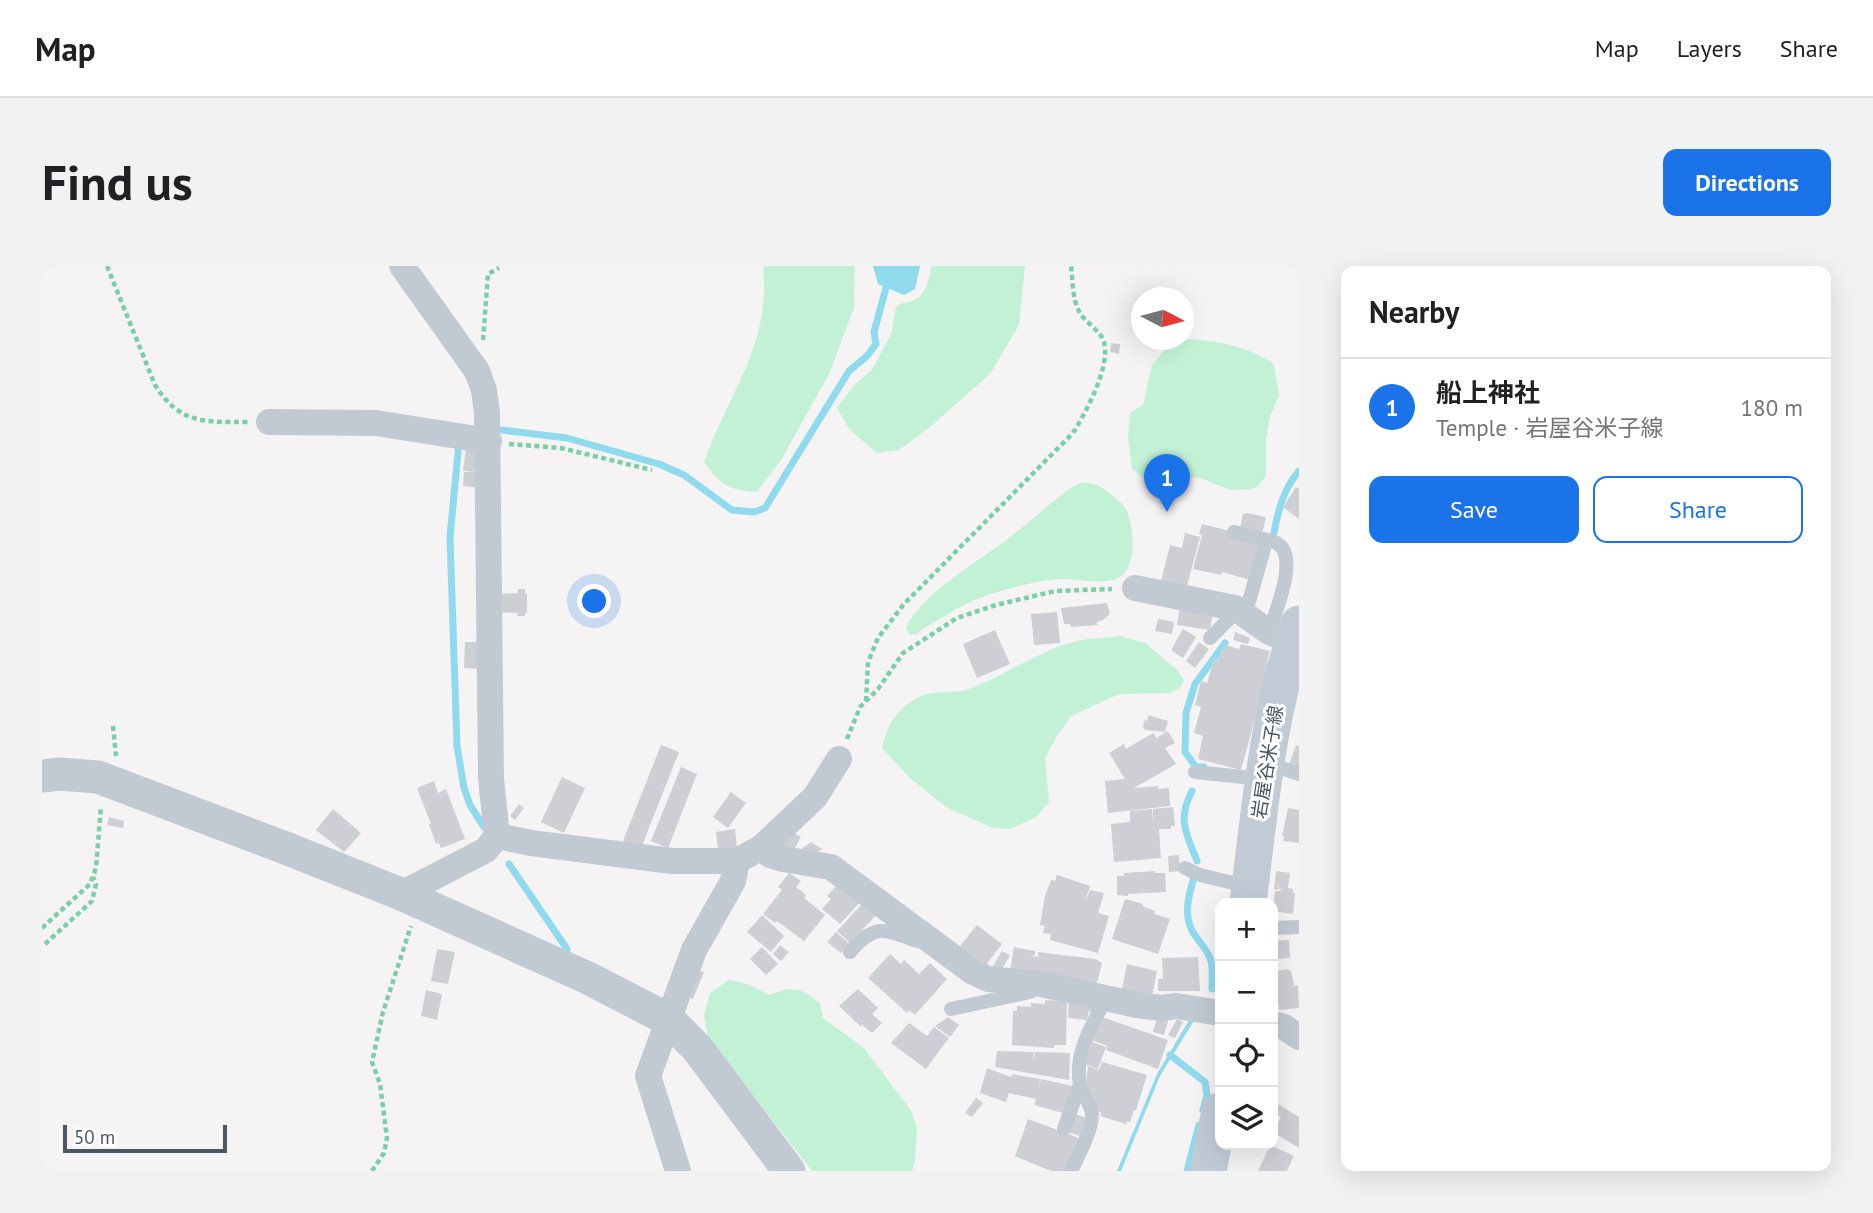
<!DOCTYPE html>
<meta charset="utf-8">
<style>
body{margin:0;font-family:"PT Sans","Noto Sans JP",sans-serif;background:#f2f2f2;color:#202124}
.controls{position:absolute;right:21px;bottom:21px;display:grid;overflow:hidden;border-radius:14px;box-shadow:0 7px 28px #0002}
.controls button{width:63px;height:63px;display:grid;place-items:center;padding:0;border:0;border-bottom:2px solid #e0e0e0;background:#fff;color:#202124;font:35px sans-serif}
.compass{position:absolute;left:1089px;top:21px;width:63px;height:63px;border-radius:50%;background:#fff;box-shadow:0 7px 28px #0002;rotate:96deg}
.scale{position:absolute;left:21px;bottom:18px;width:164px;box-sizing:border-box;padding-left:7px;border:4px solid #4a5661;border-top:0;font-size:19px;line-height:24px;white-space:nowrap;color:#4a5661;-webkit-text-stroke:5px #fff;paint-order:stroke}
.you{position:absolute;left:553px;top:336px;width:24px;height:24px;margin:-18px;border:5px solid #fff;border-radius:50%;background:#1a73e8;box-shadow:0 0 0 10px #1a73e833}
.badge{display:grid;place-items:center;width:46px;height:46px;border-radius:50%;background:#1a73e8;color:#fff;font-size:23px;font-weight:700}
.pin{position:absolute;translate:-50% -58px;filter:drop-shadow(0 2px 4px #0008)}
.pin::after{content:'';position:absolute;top:37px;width:24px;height:21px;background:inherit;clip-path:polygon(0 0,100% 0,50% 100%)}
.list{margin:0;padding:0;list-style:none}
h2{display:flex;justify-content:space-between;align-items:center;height:91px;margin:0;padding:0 28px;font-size:30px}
h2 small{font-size:23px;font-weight:400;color:#757577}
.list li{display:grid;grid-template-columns:46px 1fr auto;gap:21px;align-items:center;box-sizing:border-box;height:98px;padding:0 28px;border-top:2px solid #e0e0e0}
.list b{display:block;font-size:26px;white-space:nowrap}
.list p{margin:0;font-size:23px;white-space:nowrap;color:#757577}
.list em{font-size:23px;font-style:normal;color:#757577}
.actions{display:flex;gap:14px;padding:21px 28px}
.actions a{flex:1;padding:16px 0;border:2px solid #1a73e8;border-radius:14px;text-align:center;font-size:24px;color:#1a73e8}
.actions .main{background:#1a73e8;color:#fff}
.icon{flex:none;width:38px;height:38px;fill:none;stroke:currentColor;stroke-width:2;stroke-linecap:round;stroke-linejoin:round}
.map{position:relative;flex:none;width:1257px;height:905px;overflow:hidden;border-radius:14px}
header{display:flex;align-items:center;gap:42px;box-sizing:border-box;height:98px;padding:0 35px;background:#fff;border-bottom:2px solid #e0e0e0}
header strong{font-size:33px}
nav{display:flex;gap:38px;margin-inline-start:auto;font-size:24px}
.intro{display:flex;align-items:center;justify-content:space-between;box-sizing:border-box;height:168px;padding:0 42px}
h1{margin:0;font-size:49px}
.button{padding:18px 32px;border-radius:14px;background:#1a73e8;color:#fff;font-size:24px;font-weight:700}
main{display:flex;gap:42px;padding:0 42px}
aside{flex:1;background:#fff;border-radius:14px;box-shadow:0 7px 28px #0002}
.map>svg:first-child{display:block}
.green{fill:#c3f1d5}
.water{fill:#90daee}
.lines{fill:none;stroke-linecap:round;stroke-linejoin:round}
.stream{stroke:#90daee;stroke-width:7}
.building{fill:#cdcfd5}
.path{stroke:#7ad0a6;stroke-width:4.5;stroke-dasharray:5 3.5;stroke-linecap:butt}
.service{stroke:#c1cad2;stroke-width:14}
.minor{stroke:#c1cad2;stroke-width:26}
.tertiary{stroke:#c1cad2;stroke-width:33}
.secondary{stroke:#c1cbd6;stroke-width:37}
.labels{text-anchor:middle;stroke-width:6;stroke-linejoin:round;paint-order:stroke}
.street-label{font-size:19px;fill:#4a5661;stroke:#fff}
</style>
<header>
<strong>Map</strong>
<nav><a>Map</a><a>Layers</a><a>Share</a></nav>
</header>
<div class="intro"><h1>Find us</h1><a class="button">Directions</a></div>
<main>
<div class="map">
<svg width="1257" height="905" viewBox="0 0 1257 905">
<rect width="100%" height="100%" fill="#f5f3f3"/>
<path class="green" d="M721,0H813L812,42L787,108L739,194L715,226C686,224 679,219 662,196C687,125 729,81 721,0Z
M889,0H983L977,59L948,108L888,161L857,184L835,187L808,164L795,142L812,119L830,104L849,68L854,41C860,36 863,37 870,35C884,30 888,13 889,0Z
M1149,73C1181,76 1204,80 1232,98L1237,130L1228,150L1224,173V210L1214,222C1205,223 1195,225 1186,223C1174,219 1162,211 1148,211C1123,211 1112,223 1090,203L1086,171L1088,147L1101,139L1110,99L1129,76Z
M1038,217C1057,215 1065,225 1079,237C1093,250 1096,299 1079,310C1063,321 1040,312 1021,313C995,314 963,323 938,332C919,339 900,352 882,362L875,368L868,369L864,362L867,355C895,316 941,294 977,264C998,248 1014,230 1038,217Z
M1078,370L1103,377L1135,404L1142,414L1138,422L1127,427L1077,428L1029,450L1015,470L1003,492L1007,536L994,551L968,563L951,562L904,541L868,512L840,482C845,459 855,442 877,431C894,423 914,429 930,422C966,408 1003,381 1040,374C1052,372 1066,372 1078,370Z
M687,714L705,718L727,729L745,723L757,724L767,729L778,737L781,752L822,782L870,846L875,863L873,895L870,905H770L666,771L662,749L668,727Z"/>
<path class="water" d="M831,0H878L873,23L862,29L836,18Z
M1149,751L1153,753L1118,810L1079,905H1075L1115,808Z"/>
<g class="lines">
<path class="stream" d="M459,164L525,172L617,198L642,209L690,244L712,246L723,242L807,105L825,90L834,78L832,66L850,0
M417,176L408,271L415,480L422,522L428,539L442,561
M1232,266C1237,242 1241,224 1257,205
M1162,501H1154L1143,486L1144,447L1153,418L1183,377
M1150,525C1135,554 1144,567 1155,595
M467,598L525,683
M1152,611C1146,631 1140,653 1154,671C1160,679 1166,685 1169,695C1171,703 1170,714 1170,723
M1128,789L1163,816L1165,829L1161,844
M1145,905L1157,859"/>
</g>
<path class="building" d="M1069,77L1078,78L1077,88L1068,86Z
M424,183L440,185L438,206L421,205Z
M422,206H439L438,222L421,220Z
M1254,221L1257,223V253L1241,241Z
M1205,247L1224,251L1220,268L1198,263L1201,248Z
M1160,258L1188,265L1218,277L1208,314L1180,306L1179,309L1151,303L1160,269L1157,268Z
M1143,267L1158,271L1145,320L1119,315L1128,279L1140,282Z
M476,323H483V327H485V347H483V350H475L476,347L452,346L453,328L476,327Z
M1065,337L1068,348L1061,354L1055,356V359L1029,361L1028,358H1022L1019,342Z
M1138,340L1171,345L1168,364L1135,359Z
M1015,346L1018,377L992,379L989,348Z
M1116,353L1132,356L1130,368L1113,365Z
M1141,363L1154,371L1141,392L1129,384Z
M953,364L968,398L935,412L921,378Z
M1193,366L1208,372L1206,378L1191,374Z
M423,376H440V403L422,402Z
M1157,376L1167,383L1153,402L1144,395Z
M1199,378L1228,385L1225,396L1228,397L1199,504L1156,493L1161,470L1152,467L1159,441L1153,439L1159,415L1165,417L1172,393L1176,394L1179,384L1180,385L1183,379L1197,383Z
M1106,449L1126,455L1123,466L1103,464L1101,461L1102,455L1106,453Z
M1126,465L1133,477L1123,482L1134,498L1092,522L1116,520V523L1127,522L1128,540L1066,547L1063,515L1083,513L1067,487L1082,478L1084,483L1111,467L1114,472Z
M619,479L637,486L599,582L581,575Z
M1254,479L1257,480V503L1247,499Z
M639,501L655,508L626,582L609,575Z
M520,511L543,522L522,567L499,556Z
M392,515L396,527L404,523L423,573L399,582L397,577L394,578L387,558H389L375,522Z
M689,526L704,537L686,562L671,551Z
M477,538L482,542L473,554L468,550Z
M1131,541L1133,560H1129V563H1117L1119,592L1072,596L1069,558L1088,556V545L1110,543L1111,555V543Z
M1246,542L1257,544V577L1241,575L1242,570H1240Z
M291,543L319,567L302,586L274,564Z
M67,551L82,555L81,562L65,559Z
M693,563L695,582L676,584L674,566Z
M746,564L759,571L751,586L738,578Z
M769,576L780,583L766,592L755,586Z
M1137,589L1138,605L1127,606L1126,590Z
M1113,605V607H1123L1124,626L1086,628V630L1075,629V610H1082V607Z
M1234,605L1248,607L1246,622L1251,623V627H1253L1251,648L1231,645L1233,625H1242L1237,624V616L1236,624L1232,623Z
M747,607L759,615L754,621L764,629L762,632L783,649L762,675L735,655L733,657L721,648L740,624L736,621Z
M1015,609L1048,620L1043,636L1048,624L1062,627L1056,647L1067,650L1056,687L1008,674L1009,668L1001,667L1003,660L998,659L1003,630L1009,614L1013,615Z
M799,614L820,634L798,658L780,643L789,633L785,630Z
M1083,633L1101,638L1100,640L1113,645L1112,648L1128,653L1116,688L1070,673Z
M822,636L835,648L808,677L795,665Z
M720,649L742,670L729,686L705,666Z
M935,659L960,678L943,700L918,680Z
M794,666L807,678L799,687L785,676Z
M1247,674L1248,692L1232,693L1231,675Z
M738,679L747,686L739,695L731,688Z
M720,681L736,698L724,709L708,693Z
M972,681L993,685V689L988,690L998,691L996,690V686L1053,693L1060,697L1054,721L968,706Z
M395,683L413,686L406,718L389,715Z
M960,685L968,689L959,705L951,700Z
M848,688L859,698L862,694L877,708L888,697L905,713L873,749L867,744L865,747L826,712Z
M1156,691L1158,725H1116V713H1121L1120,692Z
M1085,698L1115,705L1109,735L1079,728Z
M652,702L662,706L651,733L643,730Z
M1246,703L1249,705L1252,719L1249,721L1256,719L1257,742L1237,744L1235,725L1231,724V706Z
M816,723L836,742L830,748L840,757L830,767L820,759L818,760L797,740Z
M384,724L400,728L395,754L379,750Z
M1027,729L1057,734L1050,747L1047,745L1045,754L1026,752Z
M1025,732L1024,779H1012V782L970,779L971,745H975V740L989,741V737L1003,738V734L1017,735Z
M1116,749L1127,752L1122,769L1111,766Z
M906,751L917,759L908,771L893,760Z
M1060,751L1126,774L1116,803L1064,784L1066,776L1065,780L1050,774Z
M1135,753L1141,756L1133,772L1126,769Z
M867,757L885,770L892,761L907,772L884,803L849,777Z
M1050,776L1064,781L1056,803L1043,798Z
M955,785L992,786L991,796L993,786L1028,787L1027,814L953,801Z
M1060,796L1105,809L1094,844H1092L1088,856L1085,855L1084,858L1058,850L1059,846L1054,844L1044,817L1046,800L1057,804Z
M945,802L969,811L970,808L998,813L997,822L999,813L1030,820L1021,847L992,839L994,833L967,827L964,836L938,827Z
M934,832L941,837L930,851L923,847Z
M1231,835L1257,851V882L1231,866L1239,851L1234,848L1231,853Z
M1033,848L1044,852L1038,870L1025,866Z
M986,853L1037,872L1024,905H1009L973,890Z
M1228,879L1252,890L1245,905H1216Z"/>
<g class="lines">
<path class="path" d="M65,0L113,119C138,159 164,156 207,156
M441,74L446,8L457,2
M467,178L519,182L610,204
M824,435L826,396L836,372L862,338L1031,167C1044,146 1069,100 1062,76C1059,65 1044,57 1038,47C1030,34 1031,15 1029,0
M71,460L74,490
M805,473L818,441L836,423L861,387L915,352L954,339L1013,325L1070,323
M0,662L48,618L54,602L59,540
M3,678L50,635L54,618L51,611
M330,905L342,887L345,872L338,818L330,796L341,746L369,660"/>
<path class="service" d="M1192,266L1221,273L1223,279L1206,339L1200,347
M1221,273C1226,274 1232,275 1236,278C1257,291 1233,347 1227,366
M1168,372L1196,344
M1224,497L1257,508
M1153,506L1220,513
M1143,602L1158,609L1208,621
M1231,662L1257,661
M808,686C832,657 843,663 875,675
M909,743L988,726L990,722
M1022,863L1038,818
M1029,905C1036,891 1050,864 1050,849C1050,839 1040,828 1038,818C1032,787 1051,757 1065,731"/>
<path class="minor" d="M227,156L334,157L447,175
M1093,322L1193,342L1227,366L1251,376
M455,570L489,577L630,595H695L720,581L773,531L797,493
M720,581L728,589L741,593L789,601L931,706L946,713L999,718L1095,739L1119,742L1134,740L1178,747
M359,628L444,584L455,570L449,513L445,147L442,124L435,105L360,0
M1231,758L1242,761L1257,771
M636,905L606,810L652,684L691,615L695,595"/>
<path class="tertiary" d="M0,510L17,508L56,511L246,583L359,628L546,712L627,754L655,782L747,905"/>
<path class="secondary" d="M1206,637C1218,543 1225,449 1257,358
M1166,905L1178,845"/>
</g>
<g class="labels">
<g class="street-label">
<text transform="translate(1225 496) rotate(-81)" y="7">岩屋谷米子線</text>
</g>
</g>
</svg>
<div class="controls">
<button>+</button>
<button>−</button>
<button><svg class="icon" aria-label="locate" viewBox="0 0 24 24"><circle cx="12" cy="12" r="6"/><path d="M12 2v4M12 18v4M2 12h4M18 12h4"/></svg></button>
<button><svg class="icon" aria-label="layers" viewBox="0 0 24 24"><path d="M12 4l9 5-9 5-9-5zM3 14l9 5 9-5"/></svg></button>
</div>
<svg class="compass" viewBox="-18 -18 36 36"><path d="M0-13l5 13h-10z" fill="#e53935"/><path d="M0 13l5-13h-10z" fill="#757577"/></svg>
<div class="scale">50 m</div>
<div class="you"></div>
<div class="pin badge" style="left:1125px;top:246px">1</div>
</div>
<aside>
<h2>Nearby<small></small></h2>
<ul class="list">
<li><span class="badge">1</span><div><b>船上神社</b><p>Temple · 岩屋谷米子線</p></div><em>180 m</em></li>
</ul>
<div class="actions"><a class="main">Save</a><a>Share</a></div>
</aside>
</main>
